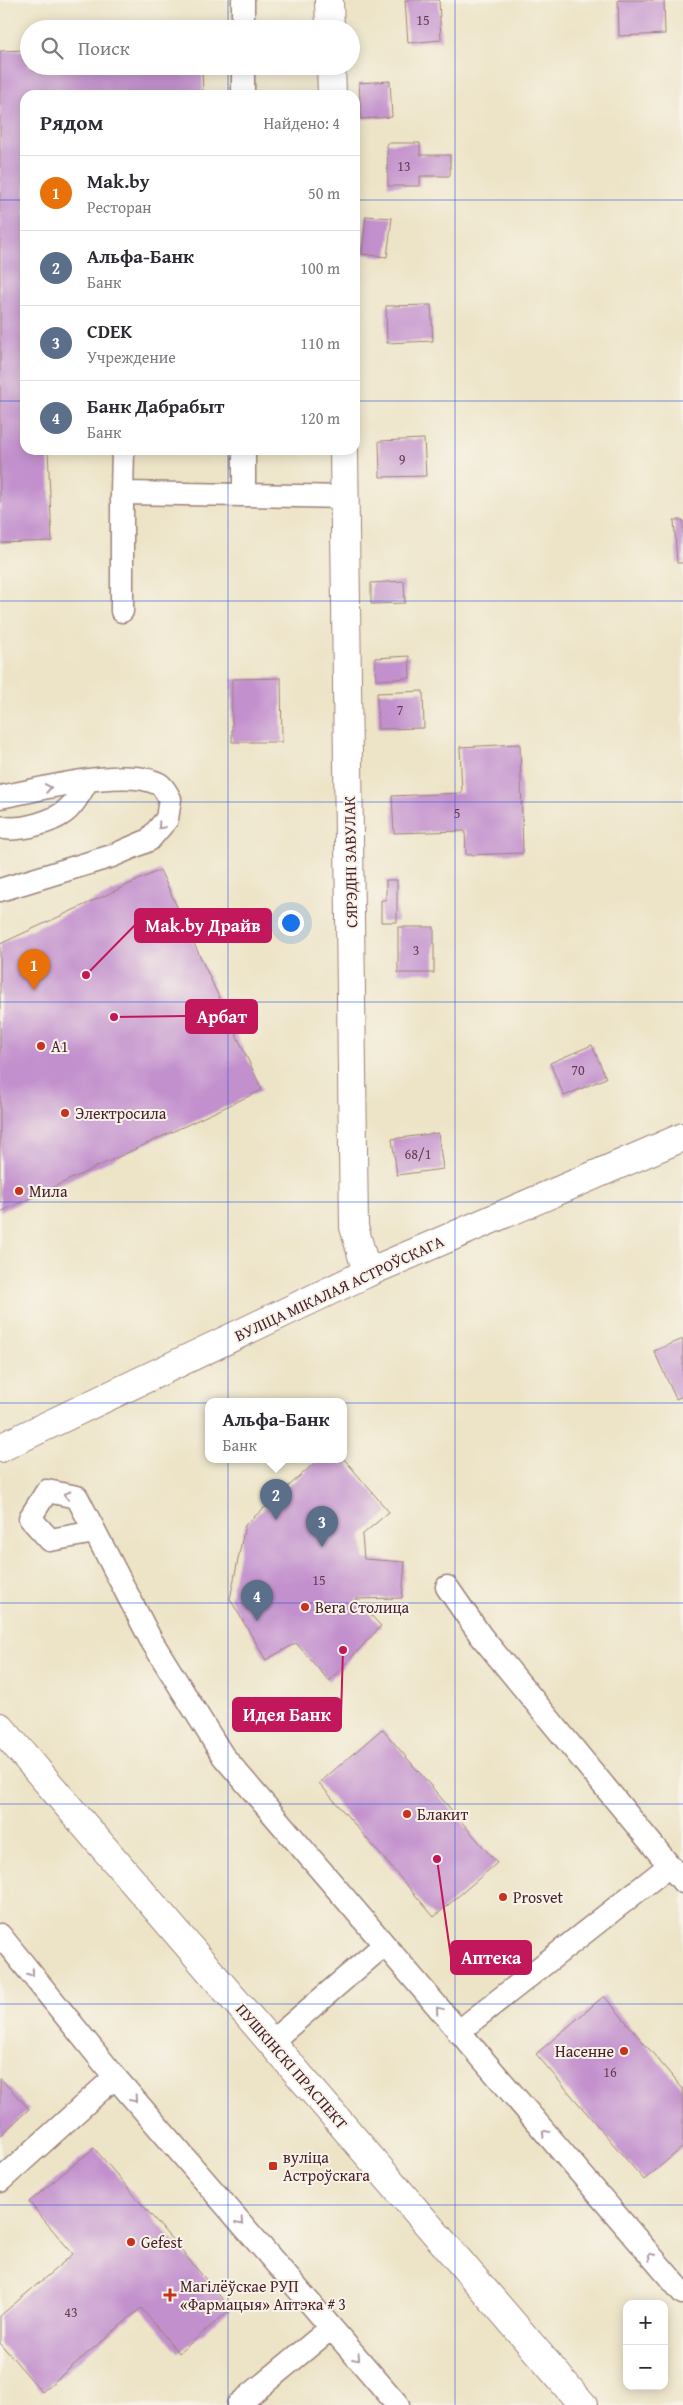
<!DOCTYPE html>
<html lang="ru">
<meta charset="utf-8">
<style>
body{margin:0;font-family:"Gentium Book Plus",serif;background:#f2f2f3;color:#2b2b33}
.controls{position:absolute;right:15px;bottom:15px;display:grid;overflow:hidden;border-radius:10px;box-shadow:0 2px 12px #0003}
.controls button{width:45px;height:45px;display:grid;place-items:center;padding:0;border:0;border-bottom:1px solid #e1e1e2;background:#fff;color:#2b2b33;font:25px sans-serif}
.you{position:absolute;left:290px;top:922px;width:18px;height:18px;margin:-12px;border:4px solid #fff;border-radius:50%;background:#1a73e8;box-shadow:0 0 0 8px #1a73e833}
.badge{display:grid;place-items:center;width:32px;height:32px;border-radius:50%;background:#0f766e;color:#fff;font-size:16px;font-weight:700}
.pin{position:absolute;translate:-50% -41px;filter:drop-shadow(0 1px 2px #0008)}
.pin::after{content:'';position:absolute;top:26px;width:18px;height:15px;background:inherit;clip-path:polygon(0 0,100% 0,50% 100%)}
.popup{position:absolute;left:205px;top:1398px;width:142px;height:65px;box-sizing:border-box;display:grid;place-content:center;border-radius:10px;background:#fff;filter:drop-shadow(0 1px 4px #0005);font-size:16px;white-space:nowrap;color:#7c7c81}
.popup b{font-size:19px;color:#2b2b33}
.popup::after{content:'';position:absolute;left:50%;top:100%;margin-left:-10px;border:10px solid transparent;border-top-color:#fff}
.list{margin:0;padding:0;list-style:none}
h2{display:flex;justify-content:space-between;align-items:center;height:65px;margin:0;padding:0 20px;font-size:21px}
h2 small{font-size:16px;font-weight:400;color:#7c7c81}
.list li{display:grid;grid-template-columns:32px 1fr auto;gap:15px;align-items:center;box-sizing:border-box;height:75px;padding:0 20px;border-top:1px solid #e1e1e2}
.list b{display:block;font-size:19px;white-space:nowrap}
.list p{margin:0;font-size:16px;white-space:nowrap;color:#7c7c81}
.list em{font-size:16px;font-style:normal;color:#7c7c81}
.icon{flex:none;width:28px;height:28px;fill:none;stroke:currentColor;stroke-width:2;stroke-linecap:round;stroke-linejoin:round}
.map{position:relative;flex:none;width:683px;height:2405px;overflow:hidden}
.search{position:absolute;background:#fff;box-shadow:0 2px 12px #0003;left:20px;top:20px;width:340px;height:55px;display:flex;align-items:center;gap:12px;box-sizing:border-box;padding:0 18px;border-radius:28px;color:#7c7c81;font-size:19px}
.panel{position:absolute;background:#fff;box-shadow:0 2px 12px #0003;left:20px;top:90px;width:340px;height:365px;border-radius:15px}
.map>svg:first-child{display:block}
.building{fill:#c290cd}
.lines{fill:none;stroke-linecap:round;stroke-linejoin:round}
.service-casing{stroke:#9c8279;stroke-width:25}
.minor-casing{stroke:#9c8279;stroke-width:30}
.secondary-casing{stroke:#9c8279;stroke-width:30}
.primary-casing{stroke:#9c8279;stroke-width:30}
.service{stroke:#fff;stroke-width:22}
.minor{stroke:#fff;stroke-width:28}
.secondary{stroke:#fff;stroke-width:28}
.primary{stroke:#fff;stroke-width:28}
.oneway{stroke:#ae9aa0}
.grid{fill:none;stroke:#1d4ed8;stroke-width:1;stroke-opacity:0.55}
.poi-dot{fill:#c8321e;stroke:#f7f3e8;stroke-width:2}
.labels{text-anchor:middle;stroke-width:4;stroke-linejoin:round;paint-order:stroke}
.number-label{font-size:14px;fill:#683b54}
.street-label{font-size:16px;fill:#4a1f2b;stroke:#f7f3e8}
.poi-label{font-size:16px;fill:#4a1f2b;stroke:#f7f3e8;text-anchor:start}
.leader{fill:none;stroke:#c2185b;stroke-width:2}
.callout-dot{fill:#c2185b;stroke:#f7f3e8;stroke-width:2}
.callout{fill:#c2185b;stroke:#c2185b;stroke-width:2}
.callout-label{font-size:18px;text-anchor:middle;font-weight:bold;fill:#fff}
</style>
<div class="map">
<svg width="683" height="2405" viewBox="0 0 683 2405">
<rect width="100%" height="100%" fill="#f7f3e8"/>
<filter id="ink" filterUnits="userSpaceOnUse"><feTurbulence type="fractalNoise" baseFrequency=".02" numOctaves="2"/><feDisplacementMap in="SourceGraphic" scale="10" xChannelSelector="R" yChannelSelector="G"/><feConvolveMatrix kernelMatrix="1 2 1 2 8 2 1 2 1" color-interpolation-filters="sRGB"/></filter>
<filter id="wash" filterUnits="userSpaceOnUse"><feTurbulence type="fractalNoise" baseFrequency=".0096" numOctaves="4" result="noise"/><feDisplacementMap in="SourceGraphic" scale="20" xChannelSelector="R" yChannelSelector="G"/><feGaussianBlur stdDeviation="1.12" result="paint"/><feColorMatrix in="noise" values="0 0 0 0 0 0 0 0 0 0 0 0 0 0 0 0 0 1.4 0 .05"/><feComposite in="paint" operator="in"/></filter>
<g filter="url(#wash)">
<rect width="100%" height="100%" fill="#ede4c7"/>
<g id="blocks">
<path class="building" d="M405,0H439L441,40L408,43Z
M618,0H664L665,34L619,36Z
M29,50V66H202L203,95H25V450H48L52,541L0,543V51Z
M390,81L392,117L361,119L359,83Z
M387,143H420V155H450V176H420V186H388Z
M366,216L392,218L387,257L362,254Z
M431,305L433,341L387,343L386,306Z
M424,439L426,476L380,477L379,441Z
M674,520H683V563H677Z
M404,581L405,603L371,604V583Z
M409,656L410,678L376,680L375,658Z
M281,678L282,742H232V679Z
M423,691L424,728L378,729L377,693Z
M520,744L523,853L466,855L465,831L394,833L392,796L462,793L460,747Z
M160,870L262,1090L0,1212V944Z
M386,880H397V922H381V900H386Z
M398,927H434V973H398Z
M592,1045L606,1078L564,1096L550,1063Z
M438,1133L443,1169L397,1175L392,1139Z
M683,1339V1396L676,1399L654,1351Z
M319,1459H344L389,1512L362,1535L364,1559L405,1562L402,1598L356,1599L381,1626L329,1681L296,1643L266,1660L230,1599L245,1525Z
M382,1729L497,1863L434,1917L319,1783Z
M604,1996L683,2089V2147L644,2180L536,2054Z
M0,2078L29,2109L0,2136Z
M94,2148L231,2309L179,2353L141,2308L42,2392L0,2343V2316L73,2254L29,2202Z"/>
</g>
</g>
<g filter="url(#ink)">
<use href="#blocks" fill-opacity="0" stroke="#9c8279" stroke-width="1"/>
<g class="lines">
<g class="service-casing">
<path id="service" d="M243,0V29
M243,66V95
M123,450L122,493L244,495
M244,450V495L345,497
M122,493V611
M0,797C39,790 125,766 159,784C164,787 167,794 170,799L167,819L149,840L112,856L0,890
M0,827C18,832 57,822 70,807C77,800 82,790 87,781
M95,1532L50,1540L30,1518L47,1491L77,1497L151,1640L223,1756L683,2293
M447,1587L481,1636L683,1882
M0,1935L115,2077L398,2405
M458,2032L669,1866
M271,2042L384,1945
M0,2181L115,2077
M238,2405L331,2328"/>
</g>
<g class="minor-casing">
<path id="minor" d="M329,0L330,29
M331,66L332,95
M344,450L354,1227L367,1273"/>
</g>
<g class="secondary-casing">
<path id="secondary" d="M0,1448L367,1273L683,1137"/>
</g>
<g class="primary-casing">
<path id="primary" d="M0,1727L583,2405"/>
</g>
<use href="#service" class="service"/>
<use href="#minor" class="minor"/>
<use href="#secondary" class="secondary"/>
<use href="#primary" class="primary"/>
</g>
<defs><path id="oneway-chevron" d="M-2-3.5L2.5 0L-2 3.5" fill="none" stroke-width="1.6" stroke-linecap="round" stroke-linejoin="round" transform="scale(1.25)"/></defs>
<g class="oneway">
<use href="#oneway-chevron" transform="translate(48 788) rotate(-10)"/>
<use href="#oneway-chevron" transform="translate(161 826) rotate(131)"/>
<use href="#oneway-chevron" transform="translate(67 1495) rotate(-167)"/>
<use href="#oneway-chevron" transform="translate(31 1973) rotate(51)"/>
<use href="#oneway-chevron" transform="translate(439 2010) rotate(-130)"/>
<use href="#oneway-chevron" transform="translate(134 2099) rotate(49)"/>
<use href="#oneway-chevron" transform="translate(545 2133) rotate(-131)"/>
<use href="#oneway-chevron" transform="translate(240 2222) rotate(49)"/>
<use href="#oneway-chevron" transform="translate(651 2256) rotate(-131)"/>
<use href="#oneway-chevron" transform="translate(357 2358) rotate(49)"/>
</g>
</g>
<path class="grid" d="M228,0V29M455,0V2405M228,66V95M0,200H25M355,200H683M0,401H25M355,401H683M228,450V2405M0,601H683M0,802H683M0,1002H683M0,1202H683M0,1403H683M0,1603H683M0,1804H683M0,2004H683M0,2205H683"/>
<g class="poi-dot">
<circle cx="41" cy="1046" r="5"/>
<circle cx="65" cy="1113" r="5"/>
<circle cx="19" cy="1191" r="5"/>
<circle cx="305" cy="1607" r="5"/>
<circle cx="407" cy="1814" r="5"/>
<circle cx="503" cy="1897" r="5"/>
<circle cx="624" cy="2051" r="5"/>
<rect x="268" y="2161" width="10" height="10" rx="2.5"/>
<circle cx="131" cy="2242" r="5"/>
<path d="M167.5 2287.5h5v5h5v5h-5v5h-5v-5h-5v-5h5z"/>
</g>
<g class="labels">
<g class="number-label">
<text x="423" y="25">15</text>
<text x="404" y="171">13</text>
<text x="402" y="464">9</text>
<text x="400" y="715">7</text>
<text x="457" y="818">5</text>
<text x="416" y="955">3</text>
<text x="578" y="1075">70</text>
<text x="418" y="1159">68/1</text>
<text x="319" y="1585">15</text>
<text x="610" y="2077">16</text>
<text x="71" y="2317">43</text>
</g>
<g class="street-label">
<text transform="translate(350 862) rotate(-91)" y="6">СЯРЭДНІ ЗАВУЛАК</text>
<text transform="translate(339 1288) rotate(-25)" y="6">ВУЛІЦА МІКАЛАЯ АСТРОЎСКАГА</text>
<text transform="translate(292 2066) rotate(49)" y="6">ПУШКІНСКІ ПРАСПЕКТ</text>
</g>
<g class="poi-label">
<text x="51" y="1052">A1</text>
<text x="75" y="1119">Электросила</text>
<text x="29" y="1197">Мила</text>
<text x="315" y="1613">Вега Столица</text>
<text x="417" y="1820">Блакит</text>
<text x="513" y="1903">Prosvet</text>
<text x="614" y="2057" text-anchor="end">Насенне</text>
<text x="283" y="2163">вуліца<tspan x="283" dy="18">Астроўскага</tspan></text>
<text x="141" y="2248">Gefest</text>
<text x="180" y="2292">Магілёўскае РУП<tspan x="180" dy="18">«Фармацыя» Аптэка # 3</tspan></text>
</g>
</g>
<path class="leader" d="M86 975L135 925M114 1017L186 1016M343 1650L341 1715M437 1859L451 1958"/>
<g class="callout-dot">
<circle cx="86" cy="975" r="5"/>
<circle cx="114" cy="1017" r="5"/>
<circle cx="343" cy="1650" r="5"/>
<circle cx="437" cy="1859" r="5"/>
</g>
<g class="callout">
<rect x="135" y="909" width="136" height="33" rx="5"/>
<rect x="186" y="1000" width="71" height="33" rx="5"/>
<rect x="233" y="1698" width="108" height="33" rx="5"/>
<rect x="451" y="1941" width="80" height="33" rx="5"/>
</g>
<g class="callout-label">
<text x="203" y="932">Маk.by Драйв</text>
<text x="222" y="1023">Арбат</text>
<text x="287" y="1721">Идея Банк</text>
<text x="491" y="1964">Аптека</text>
</g>
</svg>
<div class="controls">
<button>+</button>
<button>−</button>
</div>
<div class="you"></div>
<div class="pin badge" style="left:34px;top:990px;background:#e8710a">1</div>
<div class="pin badge" style="left:276px;top:1520px;background:#5c6f8a">2</div>
<div class="popup"><b>Альфа-Банк</b>Банк</div>
<div class="pin badge" style="left:322px;top:1547px;background:#5c6f8a">3</div>
<div class="pin badge" style="left:257px;top:1621px;background:#5c6f8a">4</div>
<div class="search"><svg class="icon" aria-label="search" viewBox="0 0 24 24"><circle cx="10" cy="10" r="6"/><path d="M15 15l6 6"/></svg>Поиск</div>
<section class="panel">
<h2>Рядом<small>Найдено: 4</small></h2>
<ul class="list">
<li><span class="badge" style="background:#e8710a">1</span><div><b>Mak.by</b><p>Ресторан</p></div><em>50 m</em></li>
<li><span class="badge" style="background:#5c6f8a">2</span><div><b>Альфа-Банк</b><p>Банк</p></div><em>100 m</em></li>
<li><span class="badge" style="background:#5c6f8a">3</span><div><b>CDEK</b><p>Учреждение</p></div><em>110 m</em></li>
<li><span class="badge" style="background:#5c6f8a">4</span><div><b>Банк Дабрабыт</b><p>Банк</p></div><em>120 m</em></li>
</ul>
</section>
</div>
